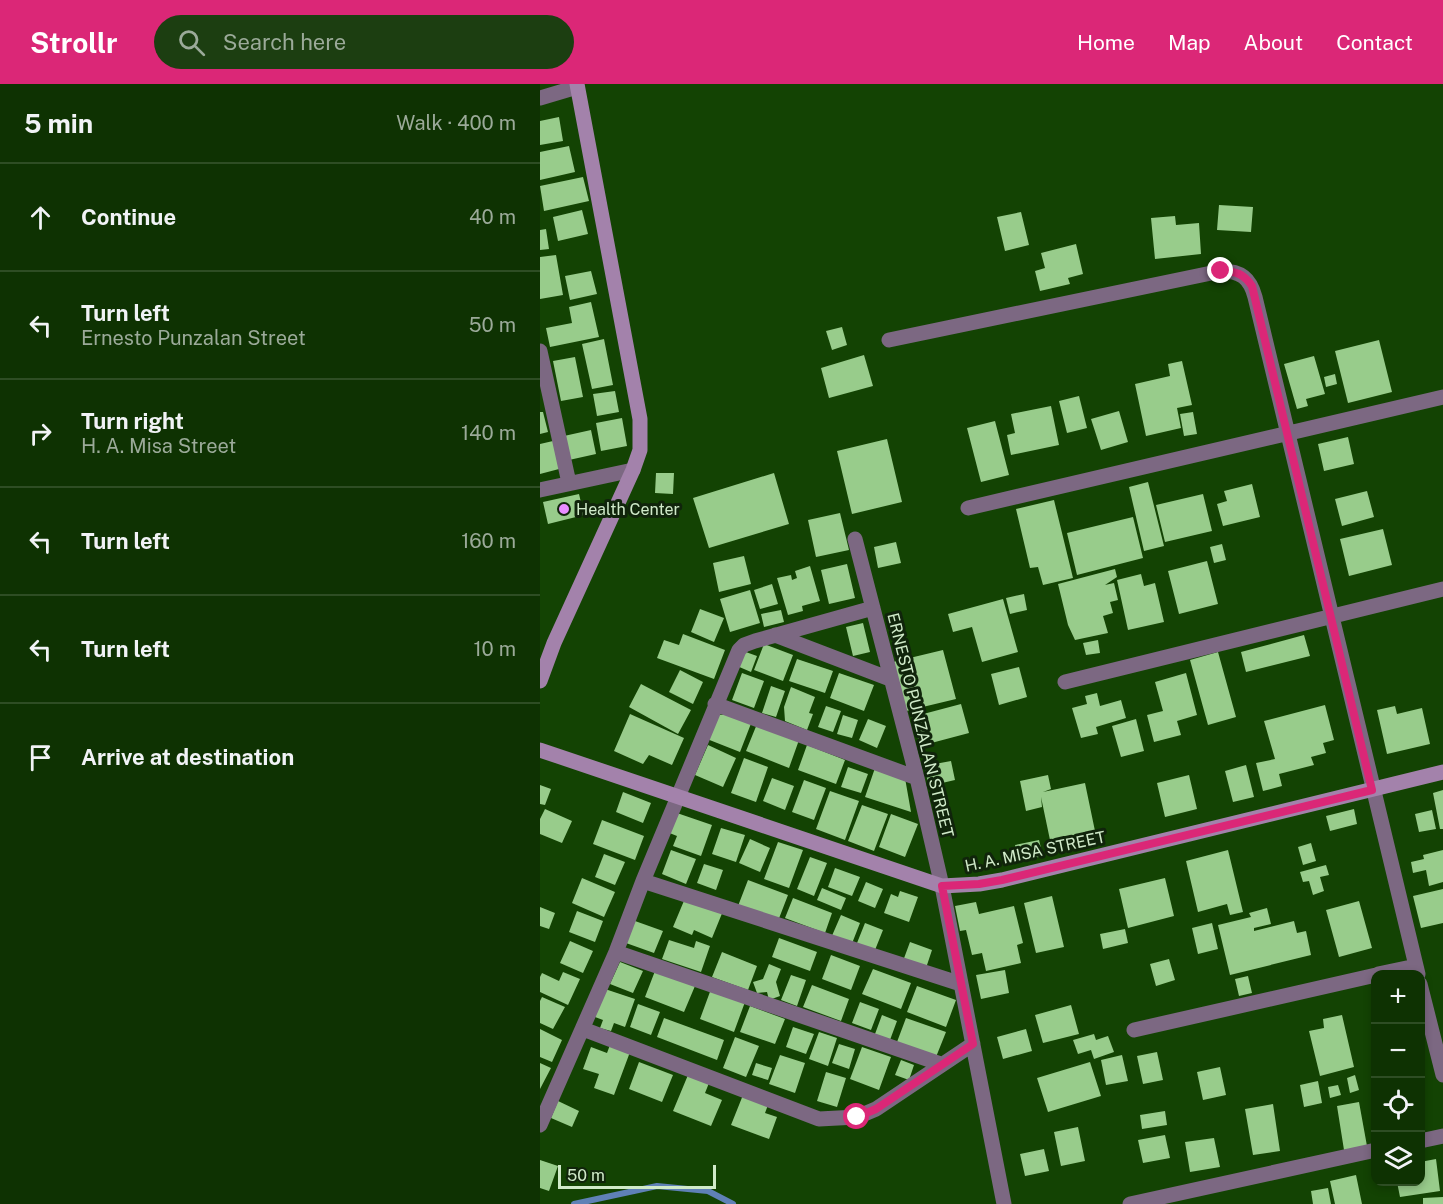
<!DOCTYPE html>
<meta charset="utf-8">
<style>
body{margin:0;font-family:"Public Sans",sans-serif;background:#1c3e11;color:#f1f3f6}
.controls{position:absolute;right:18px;bottom:18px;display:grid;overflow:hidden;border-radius:12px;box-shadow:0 3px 9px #0003}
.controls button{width:54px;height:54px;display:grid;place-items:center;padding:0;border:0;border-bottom:2px solid #2e4d24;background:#0e3202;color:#f1f3f6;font:30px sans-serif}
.scale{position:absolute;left:18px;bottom:15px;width:158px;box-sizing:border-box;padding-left:6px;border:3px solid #d0eac9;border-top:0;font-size:16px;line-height:21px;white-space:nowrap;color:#d0eac9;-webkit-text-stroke:4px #10240b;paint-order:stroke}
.stop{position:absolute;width:18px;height:18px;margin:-14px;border:4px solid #db2777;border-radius:50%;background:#fff}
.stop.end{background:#db2777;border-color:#fff;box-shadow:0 2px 6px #0008}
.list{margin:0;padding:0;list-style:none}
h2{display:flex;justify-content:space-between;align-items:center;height:78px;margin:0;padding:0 24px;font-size:26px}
h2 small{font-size:20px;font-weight:400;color:#9baa99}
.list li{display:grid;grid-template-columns:39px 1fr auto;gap:18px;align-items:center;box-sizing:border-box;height:108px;padding:0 24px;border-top:2px solid #2e4d24}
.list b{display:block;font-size:22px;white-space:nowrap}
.list p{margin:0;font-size:20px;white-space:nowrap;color:#9baa99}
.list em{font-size:20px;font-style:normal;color:#9baa99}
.icon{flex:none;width:33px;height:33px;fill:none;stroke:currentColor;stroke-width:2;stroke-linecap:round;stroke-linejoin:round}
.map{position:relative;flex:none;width:903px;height:1120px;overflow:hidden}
header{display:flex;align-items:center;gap:36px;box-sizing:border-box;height:84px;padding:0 30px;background:#db2777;color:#fff}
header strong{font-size:28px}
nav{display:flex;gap:33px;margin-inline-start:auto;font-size:21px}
.search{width:420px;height:54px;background:#1c3e11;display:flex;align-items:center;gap:15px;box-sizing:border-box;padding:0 21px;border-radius:33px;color:#9baa99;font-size:22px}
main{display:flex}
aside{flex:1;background:#0e3202}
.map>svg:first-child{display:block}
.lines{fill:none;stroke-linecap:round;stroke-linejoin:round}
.stream{stroke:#5f81b6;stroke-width:6}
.building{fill:#98cc8b}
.street{stroke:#7c6882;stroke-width:15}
.secondary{stroke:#a382ab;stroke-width:15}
.route{stroke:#db2777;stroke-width:8}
.poi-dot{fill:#e88eff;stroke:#10240b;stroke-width:2}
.labels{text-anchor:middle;stroke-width:6;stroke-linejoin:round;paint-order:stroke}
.poi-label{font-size:16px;fill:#d0eac9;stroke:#10240b;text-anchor:start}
.street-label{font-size:16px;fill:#d0eac9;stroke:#10240b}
</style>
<header>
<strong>Strollr</strong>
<div class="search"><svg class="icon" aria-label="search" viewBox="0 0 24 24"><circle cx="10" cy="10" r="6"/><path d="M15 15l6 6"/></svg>Search here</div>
<nav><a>Home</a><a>Map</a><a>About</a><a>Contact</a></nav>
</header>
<main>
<aside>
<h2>5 min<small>Walk · 400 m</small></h2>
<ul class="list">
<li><svg class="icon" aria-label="ahead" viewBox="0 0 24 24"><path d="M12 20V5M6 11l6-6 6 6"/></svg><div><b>Continue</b></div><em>40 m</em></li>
<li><svg class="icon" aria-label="left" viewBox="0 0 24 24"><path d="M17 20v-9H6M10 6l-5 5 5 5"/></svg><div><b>Turn left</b><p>Ernesto Punzalan Street</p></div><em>50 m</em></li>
<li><svg class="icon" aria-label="right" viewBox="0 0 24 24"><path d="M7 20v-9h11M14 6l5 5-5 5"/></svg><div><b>Turn right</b><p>H. A. Misa Street</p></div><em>140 m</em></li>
<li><svg class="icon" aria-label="left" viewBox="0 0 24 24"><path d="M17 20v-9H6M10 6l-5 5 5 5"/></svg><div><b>Turn left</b></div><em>160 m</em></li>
<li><svg class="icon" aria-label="left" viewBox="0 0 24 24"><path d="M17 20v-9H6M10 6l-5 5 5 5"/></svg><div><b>Turn left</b></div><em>10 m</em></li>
<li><svg class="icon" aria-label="arrive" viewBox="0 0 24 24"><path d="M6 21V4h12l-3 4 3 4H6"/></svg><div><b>Arrive at destination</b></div></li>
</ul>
</aside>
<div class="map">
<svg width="903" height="1120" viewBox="0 0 903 1120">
<rect width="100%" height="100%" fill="#134303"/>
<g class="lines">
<path class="stream" d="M34,1120L117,1102L168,1107L193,1120"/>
</g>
<path class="building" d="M19,33L23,57L0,61V37Z
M29,62L35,88L0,96V68Z
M43,93L49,117L4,127L0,102Z
M679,121L713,123L711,148L677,146Z
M42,126L48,150L18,157L13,133Z
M481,128L489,161L465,167L457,133Z
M635,132L636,141L659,139L661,170L615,175L611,134Z
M6,145L9,165L0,166V146Z
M536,160L543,190L528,194L530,200L500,207L495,187L505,184L501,169Z
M16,171L23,211L0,215V173Z
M51,187L57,210L30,216L25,192Z
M51,218L59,253L10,263L6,244L32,239L29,223Z
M302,243L307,261L292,266L286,247Z
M64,255L73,301L52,305L42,260Z
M839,256L852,308L808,319L795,267Z
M324,271L333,302L289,314L281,284Z
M774,272L785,310L766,315L768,322L757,325L744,280Z
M35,273L43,313L21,317L13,277Z
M642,277L652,321L637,324L641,344L606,352L595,300L630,292L628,280Z
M795,290L797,300L786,303L784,293Z
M75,307L79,328L57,332L53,310Z
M539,312L547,344L527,349L519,317Z
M511,322L519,361L471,371L467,351L475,349L471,330Z
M579,327L588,358L561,366L551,335Z
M0,328H3L8,348L0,350Z
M653,328L657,350L644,352L640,330Z
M82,334L87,362L61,367L56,339Z
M455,337L469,391L441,398L427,344Z
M51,346L56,370L29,376L24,352Z
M808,353L814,380L784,387L778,360Z
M347,355L362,418L312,430L297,367Z
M13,357L19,385L0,390V360Z
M116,389H134L133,410L115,409Z
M234,389L249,440L169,464L153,414Z
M608,398L624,462L604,467L589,403Z
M712,400L720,433L683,442L677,420L687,417L684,407Z
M827,407L834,433L802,442L795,415Z
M39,410L44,431L8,440L3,418Z
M663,410L672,447L625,458L616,421Z
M514,416L533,494L503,501L498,483L490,484L476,425Z
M300,429L309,466L276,473L268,436Z
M593,433L603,474L537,491L527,449Z
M843,445L852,481L809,492L800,455Z
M356,458L361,479L338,484L334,463Z
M682,460L686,476L674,479L670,463Z
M204,472L211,500L179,508L173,479Z
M667,477L678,520L639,530L628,487Z
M307,480L315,514L289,520L281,486Z
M270,482L280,517L262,522L263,527L248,531L237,494L251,491L252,496L257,494L255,487Z
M575,485L577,493L565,501L574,499L578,516L570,518L573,529L563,532L568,549L535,556L528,541L518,500Z
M601,490L604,502L615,499L624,538L588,546L577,496Z
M232,500L238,520L220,525L214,506Z
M210,506L220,539L190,548L180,515Z
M484,510L487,526L470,530L466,514Z
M463,515L478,568L442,578L432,543L413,548L408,530Z
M160,525L184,534L174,558L151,548Z
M241,526L244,538L224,543L221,530Z
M323,539L330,568L313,572L306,543Z
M143,550L185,566L174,595L117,574L124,556L139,561Z
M764,551L770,572L706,588L701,568Z
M558,556L560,569L546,571L543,559Z
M224,560L253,571L243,597L214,586Z
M403,566L416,615L366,627L353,578Z
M203,567L217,572L211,588L197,582Z
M678,568L696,633L668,641L650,576Z
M257,575L293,587L285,609L249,597Z
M479,583L487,613L459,621L451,590Z
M140,586L163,598L153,620L129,608Z
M202,589L224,597L214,624L192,616Z
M299,589L334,601L324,627L290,614Z
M646,589L657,631L637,637L641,651L614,658L607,631L623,627L615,598Z
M101,600L151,626L138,650L89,623Z
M231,602L245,607L236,633L222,629Z
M251,603L275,613L269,629L273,630L267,646L245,637L244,623Z
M557,609L560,622L581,616L586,634L556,643L558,650L541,654L532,624L547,620L545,612Z
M421,620L429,649L380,662L372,633Z
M785,621L794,656L783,659L786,669L771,673L774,681L739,690L742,702L723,707L716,679L735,675L724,637Z
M286,622L301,627L293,648L278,643Z
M855,622L857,630L882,624L890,660L847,670L837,626Z
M90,630L144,654L132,681L109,671L103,680L74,667Z
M194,630L212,637L200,668L167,655L177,631Z
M303,631L318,636L312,654L297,650Z
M328,635L346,642L337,664L319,656Z
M596,635L604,667L581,673L572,642Z
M217,640L259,656L249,684L206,667Z
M168,661L196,674L183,703L155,691Z
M267,661L305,676L296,700L258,686Z
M204,674L228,683L216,718L191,709Z
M411,677L415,696L389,702L384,682Z
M706,681L714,713L693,718L685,687Z
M308,683L328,690L321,709L301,703Z
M335,684L365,694L371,728L325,713Z
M508,691L511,705L503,708L545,699L555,747L510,756L501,713L502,723L486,727L480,697Z
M649,691L657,725L625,733L617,699Z
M232,694L254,702L245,726L223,717Z
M264,696L286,704L274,736L252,728Z
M0,701L11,705L5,721L0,720Z
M903,706V745H900L893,709Z
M290,707L319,717L305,756L276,745Z
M83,708L111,719L103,739L76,728Z
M322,721L348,730L334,767L308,757Z
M5,725L32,737L22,759L0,750V735Z
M814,725L817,740L790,747L786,732Z
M892,726L896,745L879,748L875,730Z
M134,728L172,741L161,772L133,762L137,752L127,748Z
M351,730L378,740L365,773L339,763Z
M62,736L104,752L95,776L53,760Z
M181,744L205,751L196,778L172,770Z
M210,755L230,764L220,788L199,779Z
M499,756L503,772L479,778L475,761Z
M238,758L263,766L249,804L224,795Z
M771,759L776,777L763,781L758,763Z
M131,766L156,775L146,800L122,790Z
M688,766L703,828L690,831L687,820L658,828L646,777Z
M903,766V798L889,802L886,786L873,789L871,778L884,775L883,771Z
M64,770L85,778L75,801L55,793Z
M270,773L287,779L274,812L257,805Z
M164,780L183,786L176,806L157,799Z
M786,781L789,791L780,793L784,807L773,811L769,797L763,798L760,788Z
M295,784L320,793L312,812L288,803Z
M42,794L75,808L64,833L32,819Z
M625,794L634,832L588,844L579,805Z
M208,796L248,811L238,837L198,822Z
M326,798L343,805L335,824L318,817Z
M282,804L306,814L301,826L277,816Z
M903,805V839L881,844L873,812Z
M360,807L378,813L369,838L344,829L351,810L358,813Z
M146,812L183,827L172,854L154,846L152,851L133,843Z
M512,812L524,863L496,869L484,819Z
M253,814L292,829L285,849L245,834Z
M819,817L832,864L799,873L786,826Z
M436,818L439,830L474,822L483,859L477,861L481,879L446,887L442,869L432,871L426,846L420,847L415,822Z
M0,823L15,829L9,845L0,842Z
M727,824L731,840L714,844V847L754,837L757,849L766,847L771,871L690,891L678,841L711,833L709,829Z
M37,827L63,837L55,858L29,848Z
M301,831L320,839L311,862L291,854Z
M95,837L123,847L114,869L86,859Z
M325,839L343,846L335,866L317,859Z
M672,839L678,865L658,870L652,844Z
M585,845L588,859L563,865L560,850Z
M239,854L277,868L270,887L232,873Z
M129,856L154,864L156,857L170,862L161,888L122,875Z
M30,857L53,867L43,889L20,879Z
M370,858L392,866L386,884L363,877Z
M182,868L217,882L208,906L172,893Z
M291,871L320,882L311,906L282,895Z
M629,875L635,896L616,902L610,880Z
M80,878L103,887L93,909L70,900Z
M229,880L241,885L236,898L240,912L229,916L227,908L217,909L213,898L223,895Z
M333,885L371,899L361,925L322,910Z
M465,886L469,909L441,915L436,891Z
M115,887L155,902L144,928L105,913Z
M23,888L40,895L28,921L0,908V893L2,889L19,897Z
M251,891L266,896L257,922L241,916Z
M708,892L712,909L699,912L695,895Z
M272,901L309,915L301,937L263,923Z
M377,902L416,916L406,943L367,928Z
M65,905L95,915L85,943L74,939L71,947L60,944L63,936L55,933Z
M171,905L205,918L194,948L160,935Z
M2,913L25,923L13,945L0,939V917Z
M320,918L339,925L331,946L312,939Z
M98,920L120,928L111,951L90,943Z
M531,921L539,950L503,959L495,931Z
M210,922L245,935L235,960L200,948Z
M342,931L357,937L350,956L335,950Z
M802,931L814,983L780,992L769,947L784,944L783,935Z
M124,934L184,956L177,976L117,953Z
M366,934L406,948L396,973L357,958Z
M253,943L274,950L266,970L246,963Z
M0,945L22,956L12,978L0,973Z
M486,945L492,967L463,975L457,953Z
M279,948L297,954L288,982L269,975Z
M554,950L556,956L568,952L574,968L554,975L551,966L538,970L533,956Z
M195,953L219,962L206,993L183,984Z
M299,960L315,965L309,985L292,979Z
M70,961L90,968L74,1011L54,1004L59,990L43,985L51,963L67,969Z
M322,963L351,973L339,1006L310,995Z
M617,968L623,996L603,1000L597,972Z
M240,971L265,979L255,1009L229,1000Z
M582,971L588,997L566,1001L561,976Z
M361,976L374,981L369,996L355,991Z
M99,978L133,991L122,1018L89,1005Z
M550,978L561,1012L508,1028L497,994Z
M0,979L11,984L0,1005Z
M216,979L232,984L228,996L212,991Z
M680,983L686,1011L663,1016L657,988Z
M286,988L306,994L297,1023L277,1017Z
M148,991L169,999L165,1009L182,1016L171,1042L133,1027Z
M815,991L819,1006L810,1009L807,994Z
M778,997L782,1019L764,1023L760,1001Z
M798,1001L801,1011L790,1014L788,1003Z
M203,1011L228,1021L225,1029L237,1033L229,1055L191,1041Z
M18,1017L39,1027L32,1043L11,1034Z
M819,1018L827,1062L804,1066L797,1022Z
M733,1020L740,1067L713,1071L705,1025Z
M625,1027L627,1041L602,1045L600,1031Z
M538,1043L545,1077L521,1082L514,1048Z
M625,1051L630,1074L603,1079L598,1056Z
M674,1054L680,1083L650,1088L645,1058Z
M504,1065L509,1087L485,1092L480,1070Z
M896,1075L900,1107L860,1113L857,1098H880V1078Z
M0,1076L18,1082L9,1107L0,1104Z
M816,1091L822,1120H795L790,1097Z
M788,1104L791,1120H773L771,1107Z
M903,1113V1120H883V1114Z"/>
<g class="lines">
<path class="street" d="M0,14L37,3
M349,256L681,187C701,187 710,194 715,213L878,890
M0,267L29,399
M0,406L93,386
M428,424L903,313
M315,455L377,694L402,802L464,1120
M235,551L350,595
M525,598L903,505
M175,620L377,694
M103,797L421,900
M76,868L401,980
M838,890L876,882
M880,900L903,991
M43,945L279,1035L317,1033L336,1025L433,960
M594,946L836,891
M0,1041L76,868L103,797L199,566L204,561L215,557L333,524
M880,1057L903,1052
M590,1120L836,1066"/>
<path class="secondary" d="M0,597L14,559L93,386L100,366V335L37,0
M0,666L402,802L439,800L462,796L903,688"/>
</g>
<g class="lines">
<path class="route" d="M317,1033L336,1025L433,960L402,802L439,800L462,796L832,706L712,202C704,190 696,187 681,187"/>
</g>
<circle class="poi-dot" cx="24" cy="425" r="6"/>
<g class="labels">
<g class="poi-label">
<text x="36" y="431">Health Center</text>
</g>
<g class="street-label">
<text transform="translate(381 641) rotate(76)" y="6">ERNESTO PUNZALAN STREET</text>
<text transform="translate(495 767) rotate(-12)" y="6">H. A. MISA STREET</text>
</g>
</g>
</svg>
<div class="controls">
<button>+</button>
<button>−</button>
<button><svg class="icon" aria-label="locate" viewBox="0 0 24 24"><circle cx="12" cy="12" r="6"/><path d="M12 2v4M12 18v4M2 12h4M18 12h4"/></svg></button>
<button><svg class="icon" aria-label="layers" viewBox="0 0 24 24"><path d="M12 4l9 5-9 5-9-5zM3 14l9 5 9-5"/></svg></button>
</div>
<div class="scale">50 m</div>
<div class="stop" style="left:317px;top:1033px"></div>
<div class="stop end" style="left:681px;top:187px"></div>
</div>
</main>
